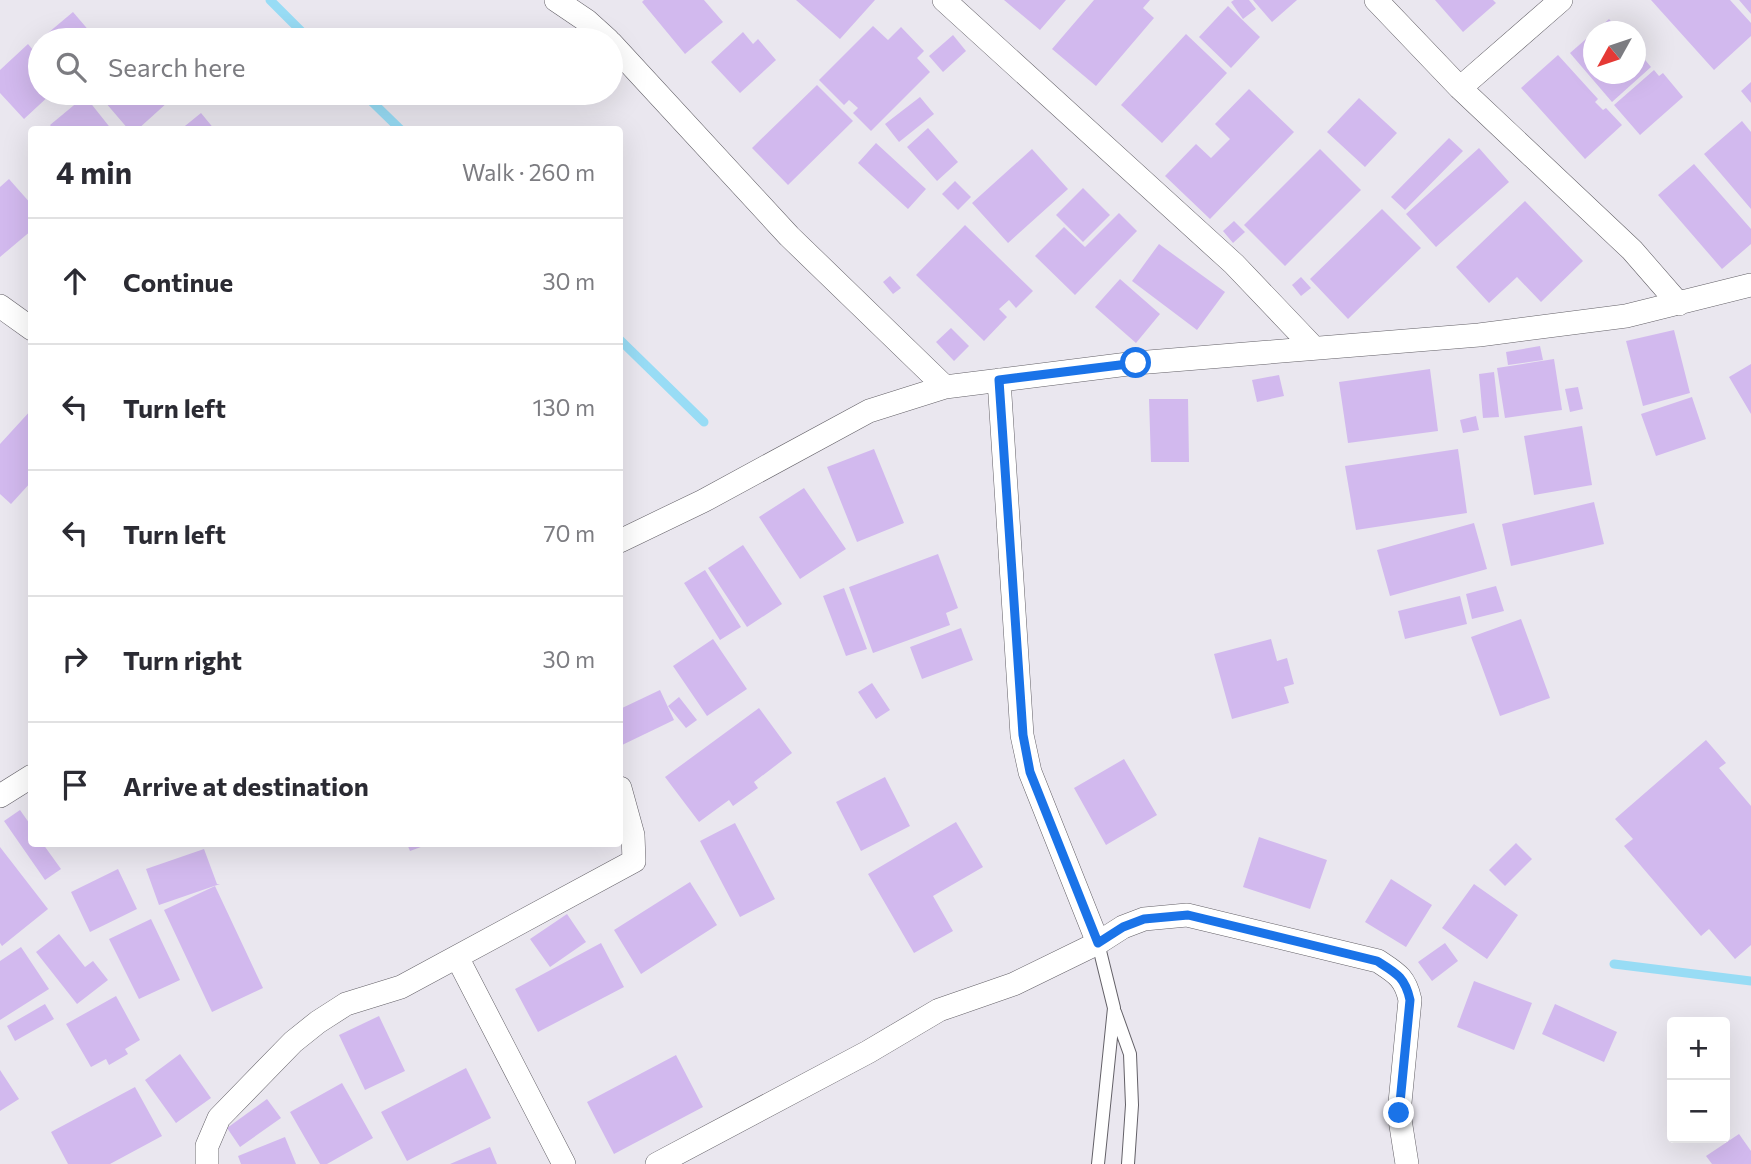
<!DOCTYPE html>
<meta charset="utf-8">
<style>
body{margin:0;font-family:Commissioner,sans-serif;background:#f7f7f7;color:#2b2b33}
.controls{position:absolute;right:21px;bottom:21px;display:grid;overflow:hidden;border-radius:7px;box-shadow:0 7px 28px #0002}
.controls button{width:63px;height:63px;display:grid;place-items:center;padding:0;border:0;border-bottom:2px solid #e1e1e2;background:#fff;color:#2b2b33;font:35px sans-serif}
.compass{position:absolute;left:1583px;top:21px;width:63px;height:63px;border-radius:50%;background:#fff;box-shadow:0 7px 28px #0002;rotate:230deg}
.stop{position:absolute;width:21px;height:21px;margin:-16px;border:5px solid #1a73e8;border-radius:50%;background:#fff}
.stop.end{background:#1a73e8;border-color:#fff;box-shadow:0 2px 7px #0008}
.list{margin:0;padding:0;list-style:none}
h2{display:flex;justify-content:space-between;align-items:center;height:91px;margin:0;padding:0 28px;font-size:30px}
h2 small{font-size:23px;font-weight:400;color:#7c7c81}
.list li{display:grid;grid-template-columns:46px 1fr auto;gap:21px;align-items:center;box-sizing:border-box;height:126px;padding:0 28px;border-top:2px solid #e1e1e2}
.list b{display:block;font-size:26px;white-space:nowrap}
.list em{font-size:23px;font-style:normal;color:#7c7c81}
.icon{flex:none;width:38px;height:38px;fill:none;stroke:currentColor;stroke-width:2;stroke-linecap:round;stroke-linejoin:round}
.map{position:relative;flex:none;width:1751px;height:1164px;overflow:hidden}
.search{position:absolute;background:#fff;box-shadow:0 7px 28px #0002;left:28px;top:28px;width:595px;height:77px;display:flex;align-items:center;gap:18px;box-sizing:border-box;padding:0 24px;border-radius:38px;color:#7c7c81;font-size:26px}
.panel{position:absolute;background:#fff;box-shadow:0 7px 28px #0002;left:28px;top:126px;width:595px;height:721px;border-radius:7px}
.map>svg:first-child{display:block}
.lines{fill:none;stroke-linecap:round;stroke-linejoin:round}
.stream{stroke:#98dcf5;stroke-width:9}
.building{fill:#d2b9ee}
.lane-casing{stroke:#636067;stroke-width:14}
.street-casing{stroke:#636067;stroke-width:24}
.lane{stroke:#fff;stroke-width:12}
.street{stroke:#fff;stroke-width:23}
.route{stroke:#1a73e8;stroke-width:9}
</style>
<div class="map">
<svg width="1751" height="1164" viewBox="0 0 1751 1164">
<rect width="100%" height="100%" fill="#eae7ef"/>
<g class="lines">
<path class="stream" d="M270,0L310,40
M363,93L401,130
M620,340L704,422
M1614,964L1751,981"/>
</g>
<path class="building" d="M644,0H704L723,22L685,54L642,2Z
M796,0H875L840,39Z
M1004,0H1066L1040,30Z
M1094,0H1150L1143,8L1154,18L1096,86L1052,49Z
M1234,0H1249L1256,9L1243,19L1231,2Z
M1253,0H1297L1272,22Z
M1435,0H1493L1496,3L1463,32Z
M1651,0H1730L1751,23V36L1714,70Z
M1739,0H1751V14Z
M1228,6L1260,37L1231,68L1199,37Z
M73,12L97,40H40V49L36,43Z
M1609,19L1620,32H1595Z
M873,26L888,40L901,27L924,51L917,58L930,72L871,131L853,113L858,108L849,100L844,105L819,80Z
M743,32L753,44L758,39L776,60L740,93L711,62Z
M1594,32V74H1636V49L1651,67L1612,102L1570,53Z
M1186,34L1227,73L1162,143L1121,105Z
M953,35L966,51L943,72L929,56Z
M28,44L40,58V93H52L24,119L0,93V70Z
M1558,55L1598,99L1595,102L1603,110L1606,108L1622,125L1585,159L1521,88Z
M1654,70L1659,76L1663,73L1683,97L1640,135L1614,105Z
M1751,82V103L1741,91Z
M817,85L853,121L788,185L752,148Z
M1249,89L1294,132L1210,219L1165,176L1196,144L1211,158L1230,139L1215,124Z
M102,93H161L168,102L137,130H129L99,95Z
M85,96L112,130H54L50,125Z
M920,97L934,114L899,142L885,124Z
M1359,98L1397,133L1365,167L1327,132Z
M201,113L215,130H180Z
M1742,121L1751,132V209L1704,154Z
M928,128L958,162L937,181L907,147Z
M1449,138L1463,151L1405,210L1391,197Z
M876,143L926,189L908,209L858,163Z
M1479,148L1509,182L1436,247L1406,214Z
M1032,149L1068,189L1008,243L972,203Z
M1320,149L1361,190L1285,266L1244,225Z
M1694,164L1751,229V244L1722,269L1658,195Z
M9,179L32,205V230L0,257V187Z
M955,181L971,197L958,210L942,194Z
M1083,188L1110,215L1083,242L1056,215Z
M1525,201L1583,261L1541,302L1517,277L1489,303L1456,267Z
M1382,209L1421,248L1348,319L1310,279Z
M1119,213L1137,231L1075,295L1035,256L1064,227L1085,247Z
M1234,221L1245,232L1233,243L1223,231Z
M965,225L1033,291L1016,308L1009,300L999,309L1007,317L984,341L916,275Z
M1159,244L1225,292L1197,330L1132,281Z
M890,276L901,288L893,294L883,282Z
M1301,277L1311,288L1301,296L1292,285Z
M1120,279L1160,314L1136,343L1095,307Z
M951,328L969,346L954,361L936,342Z
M1674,330L1690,393L1643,406L1626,341Z
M1540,346L1543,360L1508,365L1506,352Z
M1554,359L1562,410L1505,418L1497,368Z
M1751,364V414L1729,377Z
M1430,369L1438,431L1348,443L1339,382Z
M1494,372L1499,417L1483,418L1479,374Z
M1279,375L1284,396L1257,402L1252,380Z
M1578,387L1583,409L1570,412L1565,389Z
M1692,397L1706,439L1656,456L1641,414Z
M1149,399H1188L1189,462H1151Z
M32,409V481L11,504L0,494V444Z
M1476,416L1479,430L1463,433L1460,420Z
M1582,426L1592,485L1534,495L1524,436Z
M874,449L904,523L857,542L827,467Z
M1458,449L1467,513L1356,530L1345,466Z
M804,488L846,549L800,579L759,517Z
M1594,502L1604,544L1511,566L1502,524Z
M1474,523L1487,569L1390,596L1377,550Z
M743,545L782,604L747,627L708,568Z
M938,554L958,608L946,613L950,625L873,653L849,587Z
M705,570L741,627L720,640L684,583Z
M1496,586L1504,611L1472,619L1466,594Z
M844,588L867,649L846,656L823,596Z
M1460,596L1467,624L1405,639L1398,611Z
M1521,619L1550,698L1500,716L1471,637Z
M961,628L973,660L922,679L910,647Z
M713,639L747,689L707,716L673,666Z
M1271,639L1277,661L1287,658L1294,684L1284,687L1289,703L1232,719L1214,654Z
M872,683L890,710L876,719L858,692Z
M660,690L674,720L620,746V709Z
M679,697L697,720L686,728L668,706Z
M759,708L792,753L754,782L758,788L733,806L729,800L699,822L665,777Z
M1706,740L1726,763L1719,768L1751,806V945L1735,959L1709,929L1701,936L1624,846L1633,839L1615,819Z
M1124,759L1157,815L1106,845L1074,788Z
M885,777L910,826L861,851L836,802Z
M20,810L32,827V844H43L61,869L45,880L4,821Z
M956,822L983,867L933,896L953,931L914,953L868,874Z
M735,823L775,899L740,917L700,841Z
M1259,837L1327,860L1310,909L1243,887Z
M1516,843L1532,859L1505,886L1489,870Z
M407,844H429L410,851Z
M0,847L48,909L2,946L0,943Z
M204,849L217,884H220L159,905L146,869Z
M118,869L137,909L90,932L71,892Z
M1391,879L1432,905L1406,947L1365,922Z
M690,882L717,925L641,974L614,930Z
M1474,884L1518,915L1487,959L1442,928Z
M215,886L263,988L212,1012L164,910Z
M567,914L586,942L550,967L530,939Z
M151,919L180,980L139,999L109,939Z
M59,934L85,967L93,961L108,980L77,1004L36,952Z
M601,943L624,987L538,1032L515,989Z
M1445,943L1458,961L1432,981L1418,962Z
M21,947L49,989L0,1020V961Z
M1474,981L1532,1003L1514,1050L1457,1027Z
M116,996L140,1040L125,1049L128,1054L109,1065L106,1059L91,1067L66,1024Z
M45,1004L54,1019L15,1041L7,1026Z
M1555,1004L1617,1032L1604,1062L1542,1034Z
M379,1016L405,1071L365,1090L339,1035Z
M180,1054L211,1098L176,1123L145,1080Z
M676,1055L703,1107L614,1154L587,1102Z
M466,1068L491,1118L407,1161L381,1112Z
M0,1070L19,1099L0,1111Z
M342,1083L373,1138L327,1164H320L290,1112Z
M135,1087L162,1136L110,1164H68L51,1132Z
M267,1099L281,1118L240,1147L227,1128Z
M1739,1134L1751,1151V1164H1712L1706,1156Z
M285,1137L296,1164H241L238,1156Z
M490,1147L497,1164H450Z"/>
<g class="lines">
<g class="lane-casing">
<path id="lane" d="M1115,1012L1130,1054L1132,1105L1128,1164
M1098,1164L1114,1008L1098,943"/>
</g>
<g class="street-casing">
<path id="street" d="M556,0L587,21L608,40
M944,0L1234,264L1314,348
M1376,0L1460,88L1632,250L1679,304
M611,43L789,236L945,387
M1460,88L1561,0
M0,306L32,329
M999,380L1022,735L1030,772L1098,943
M620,541L703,501L869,411L945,387L1136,363L1479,335L1626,316L1751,285
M0,796L32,776
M457,957L564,1164
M207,1164V1146L219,1118L293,1042L318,1022L346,1004L401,987L634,861L633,835L620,788
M657,1164L868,1052L939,1010L1014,984L1098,943L1123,927L1144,919L1187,915L1378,961C1396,973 1405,977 1410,1000L1399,1113L1407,1164"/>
</g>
<use href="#lane" class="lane"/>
<use href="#street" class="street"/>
</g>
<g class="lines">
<path class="route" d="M1136,363L999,380L1023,735L1030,772L1098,943L1123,927L1144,919L1188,915L1377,961C1396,973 1405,977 1410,1000L1399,1113"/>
</g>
</svg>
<div class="controls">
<button>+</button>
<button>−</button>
</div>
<svg class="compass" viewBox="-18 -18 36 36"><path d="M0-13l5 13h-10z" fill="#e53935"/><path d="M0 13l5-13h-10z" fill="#7c7c81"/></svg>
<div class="stop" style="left:1136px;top:363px"></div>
<div class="stop end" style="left:1399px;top:1113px"></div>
<div class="search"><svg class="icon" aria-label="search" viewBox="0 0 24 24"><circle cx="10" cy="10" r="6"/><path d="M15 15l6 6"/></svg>Search here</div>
<section class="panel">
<h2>4 min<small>Walk · 260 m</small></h2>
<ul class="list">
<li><svg class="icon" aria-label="ahead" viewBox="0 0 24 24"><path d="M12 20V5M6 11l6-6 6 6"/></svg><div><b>Continue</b></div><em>30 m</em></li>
<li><svg class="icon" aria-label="left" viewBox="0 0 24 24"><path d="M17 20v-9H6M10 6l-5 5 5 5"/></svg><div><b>Turn left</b></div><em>130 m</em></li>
<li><svg class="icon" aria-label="left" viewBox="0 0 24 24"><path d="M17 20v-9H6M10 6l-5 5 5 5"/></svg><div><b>Turn left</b></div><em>70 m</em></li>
<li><svg class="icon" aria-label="right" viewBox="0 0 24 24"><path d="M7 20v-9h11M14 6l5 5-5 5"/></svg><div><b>Turn right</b></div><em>30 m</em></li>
<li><svg class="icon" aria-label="arrive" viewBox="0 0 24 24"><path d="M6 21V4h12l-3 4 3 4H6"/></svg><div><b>Arrive at destination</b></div></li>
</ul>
</section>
</div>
